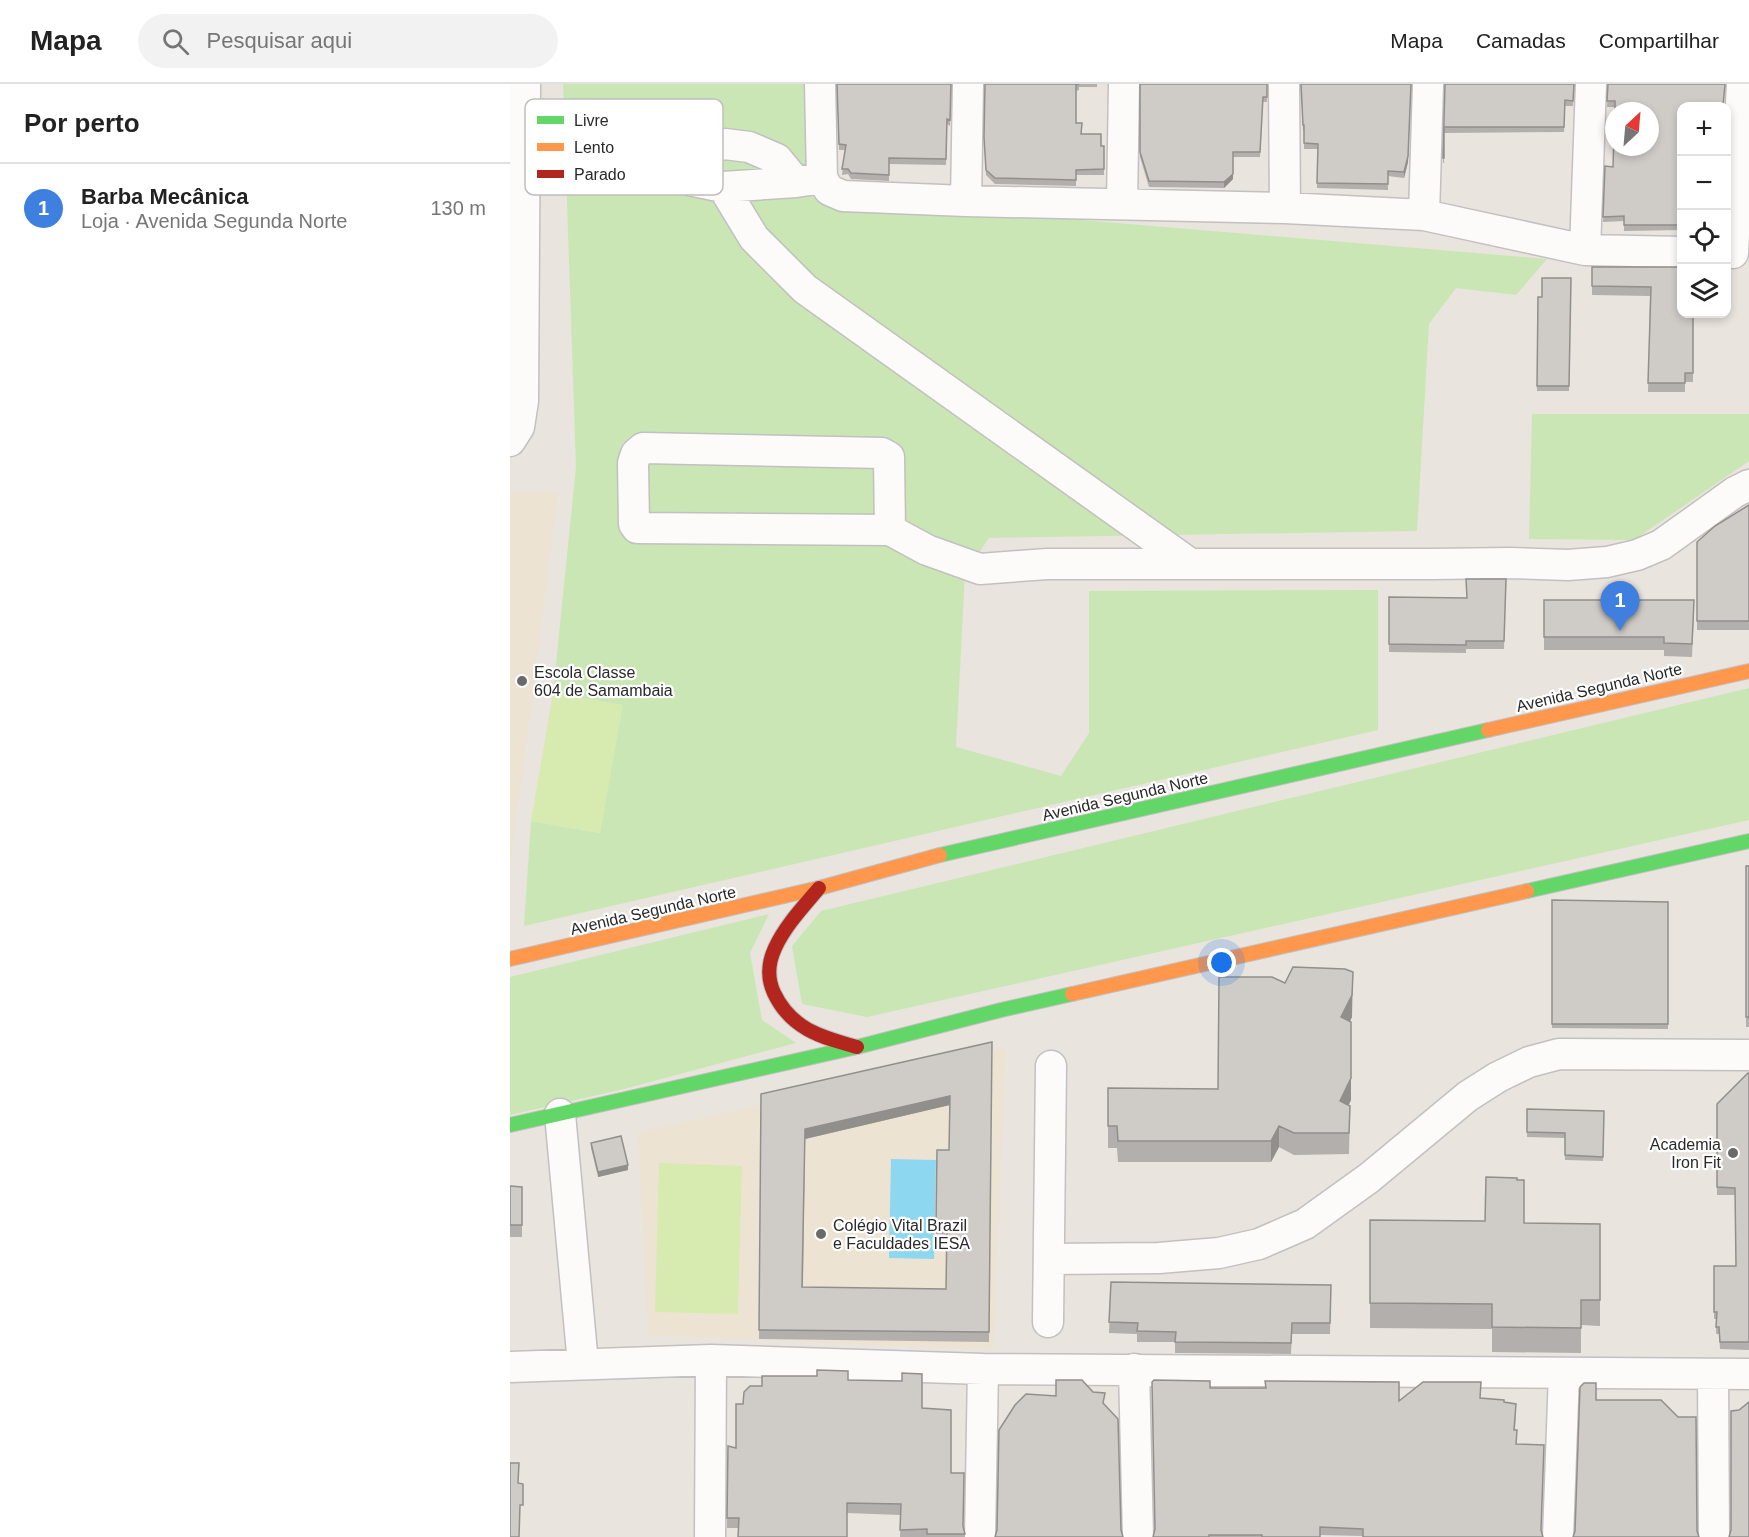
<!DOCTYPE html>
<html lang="pt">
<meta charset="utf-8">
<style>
body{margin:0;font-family:Helvetica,sans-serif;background:#f2f2f2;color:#222}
.controls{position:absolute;right:18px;top:18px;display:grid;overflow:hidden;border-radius:12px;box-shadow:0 3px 9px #0003}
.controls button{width:54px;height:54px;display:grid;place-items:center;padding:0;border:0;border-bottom:2px solid #e0e0e0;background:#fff;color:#222;font:30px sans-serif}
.compass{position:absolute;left:1095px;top:18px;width:54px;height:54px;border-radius:50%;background:#fff;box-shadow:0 3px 9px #0003;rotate:26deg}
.you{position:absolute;left:712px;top:879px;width:21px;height:21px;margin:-15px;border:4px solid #fff;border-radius:50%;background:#1a73e8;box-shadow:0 0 0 9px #1a73e833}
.badge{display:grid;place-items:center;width:39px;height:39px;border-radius:50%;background:#6c6a68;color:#fff;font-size:20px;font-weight:700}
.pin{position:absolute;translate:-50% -50px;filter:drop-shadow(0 2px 3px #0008)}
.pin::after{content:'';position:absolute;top:32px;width:21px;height:18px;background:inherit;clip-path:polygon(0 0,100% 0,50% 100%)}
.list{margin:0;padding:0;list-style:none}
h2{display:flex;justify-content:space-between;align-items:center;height:78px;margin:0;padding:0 24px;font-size:26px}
h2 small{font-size:20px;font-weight:400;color:#767676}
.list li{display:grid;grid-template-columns:39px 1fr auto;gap:18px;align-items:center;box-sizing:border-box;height:90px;padding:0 24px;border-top:2px solid #e0e0e0}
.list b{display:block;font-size:22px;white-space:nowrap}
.list p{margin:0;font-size:20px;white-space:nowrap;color:#767676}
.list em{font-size:20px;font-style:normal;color:#767676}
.icon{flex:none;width:33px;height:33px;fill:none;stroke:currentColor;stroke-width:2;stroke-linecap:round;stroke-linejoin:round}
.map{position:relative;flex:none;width:1239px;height:1453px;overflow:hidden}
header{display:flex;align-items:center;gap:36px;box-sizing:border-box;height:84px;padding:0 30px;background:#fff;border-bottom:2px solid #e0e0e0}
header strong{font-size:28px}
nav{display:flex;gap:33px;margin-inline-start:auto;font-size:21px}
.search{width:420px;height:54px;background:#f2f2f2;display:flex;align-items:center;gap:15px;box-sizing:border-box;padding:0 21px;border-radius:33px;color:#767676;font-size:22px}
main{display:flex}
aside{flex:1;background:#fff}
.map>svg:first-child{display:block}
.education{fill:#ede3d2}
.green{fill:#cae6b4}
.pitch{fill:#d7ebb1}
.water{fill:#8dd8f0}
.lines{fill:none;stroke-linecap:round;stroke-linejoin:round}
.street-casing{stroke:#c2c0c0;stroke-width:33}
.fast-casing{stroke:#c2c0c0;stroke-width:16}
.slow-casing{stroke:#c2c0c0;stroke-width:16}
.jam-casing{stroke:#c2c0c0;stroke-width:16}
.street{stroke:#fcfbfa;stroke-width:30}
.fast{stroke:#63d668;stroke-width:14}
.slow{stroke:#ff974d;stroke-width:14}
.jam{stroke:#b3261e;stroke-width:14}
.wall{fill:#b2afac;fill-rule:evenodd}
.shaded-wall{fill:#918f8c}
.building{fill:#cfccc8;stroke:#918f8c;stroke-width:1.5;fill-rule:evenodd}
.poi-dot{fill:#6c6a68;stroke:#fff;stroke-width:2}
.labels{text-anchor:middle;stroke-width:4.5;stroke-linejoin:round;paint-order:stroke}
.poi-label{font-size:16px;fill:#292929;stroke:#fff;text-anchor:start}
.street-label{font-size:16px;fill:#292929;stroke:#fff}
.key{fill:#fff;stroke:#bfbfbf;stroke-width:1.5}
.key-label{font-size:16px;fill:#292929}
</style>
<header>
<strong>Mapa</strong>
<div class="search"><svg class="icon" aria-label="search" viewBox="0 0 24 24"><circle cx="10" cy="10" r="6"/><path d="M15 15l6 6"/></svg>Pesquisar aqui</div>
<nav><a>Mapa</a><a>Camadas</a><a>Compartilhar</a></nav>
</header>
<main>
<aside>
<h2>Por perto<small></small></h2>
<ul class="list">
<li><span class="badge" style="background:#3f7fe0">1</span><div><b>Barba Mecânica</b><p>Loja · Avenida Segunda Norte</p></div><em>130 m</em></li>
</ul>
</aside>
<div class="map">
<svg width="1239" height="1453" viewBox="0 0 1239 1453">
<rect width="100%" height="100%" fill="#e9e4de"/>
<path class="education" d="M0,408L48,409L0,785Z
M496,964L483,1266L138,1251L128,1049Z"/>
<path class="green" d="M53,0H309V114L1037,175L1006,211L946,204L919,240L907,447L479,454L455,489L446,663L551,692L579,649V507L868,506V646L14,842L21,737L90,749L112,621L43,609L66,383Z
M1022,330H1239V377L1124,456L1019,455Z
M1239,604V736L357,933L292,920L282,862L311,827Z
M259,830L240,869L252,936L286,959L114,1005L0,1031V893Z"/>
<path class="pitch" d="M43,609L113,621L90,749L21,737Z
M149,1079L232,1082L228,1230L145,1228Z"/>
<path class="water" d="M381,1075L426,1076L424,1175L379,1174Z"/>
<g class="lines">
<g class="street-casing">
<path id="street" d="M310,0L312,94L319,106L333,112L456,117L775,124L914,131L1075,166L1172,168
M774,0L775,124
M0,81H14L30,72L53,70L213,103L286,98L312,94
M150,90L184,66L215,60L239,63L267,75L286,98
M213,103L244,154L295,205L679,479
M456,117L458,0
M612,120L614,0
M914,131L918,0
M1075,166L1081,0
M1223,169L1232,0
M0,357L9,343L13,317L15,0
M380,446L127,444L124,440L123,379L126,370L133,364L372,369L379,373L380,446L417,466L470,485L537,480H921L1000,479L1058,481L1097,478L1127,471L1151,461L1225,408L1239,401
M50,1030L73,1280
M539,1175L649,1174L709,1169L749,1160L795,1140L859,1094L958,1012L988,993L1019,978L1049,970L1239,971
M538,1238L541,982
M0,1283L201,1276
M624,1285L628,1453
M1203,1290L1204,1453
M200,1453L201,1276L473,1285L1239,1290
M470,1453L473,1285
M1048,1453L1054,1289"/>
</g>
<g class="fast-casing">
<path id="fast" d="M430,771L978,646
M1017,807L1239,757
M0,1041L347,963L491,926L562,910"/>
</g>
<g class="slow-casing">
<path id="slow" d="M978,646L1239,587
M0,875L309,804L430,771
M562,910L1017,807"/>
</g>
<g class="jam-casing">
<path id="jam" d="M309,804C293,823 275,842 265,864C258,879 257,894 264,909C281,945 311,953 347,963"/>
</g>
<use href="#street" class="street"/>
<use href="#fast" class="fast"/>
<use href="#slow" class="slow"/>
<use href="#jam" class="jam"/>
</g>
<path class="wall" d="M327,0H441L440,42L437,40L436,81L379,80V97L341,95L338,90L332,91L335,66H329Z
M475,0H587V3H569V6L566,7V39L571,50L591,62H594V91H566V102L485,100L476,91L474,53Z
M630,0H757V18H753L750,73H723V95L714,104L639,103L630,73Z
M791,0H901L898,78L894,94L878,92V106L807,104L808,65H794V47H793Z
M935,0H1064L1063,22H1055L1054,48L934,49V79H933Z
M1098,0L1172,22V146L1114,147V137L1093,138L1095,82L1103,83L1105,23H1097Z
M1082,183H1172L1183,230V298H1175V308H1138L1140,212L1082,211Z
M1061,194L1059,307H1027L1028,213H1032Z
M1239,421V546H1187V458Z
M996,495L994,565H956V569L879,568V513L957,514Z
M1034,516L1184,529L1182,573L1154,572V566H1034Z
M1236,782H1239V943H1236Z
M1042,816L1158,818V945L1042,944Z
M775,899L842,933L840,937L841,1016L838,1022H840L839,1070L784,1071L769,1063L761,1078H608L607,1064H598V1004L708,1005Z
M482,958L479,1258L249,1255L251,1010ZM439,1021V1066H427L426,1150L437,1151L436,1205L293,1203L295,1055Z
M1239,989V1266L1210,1265L1209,1250H1206V1235H1204V1182H1226L1225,1111H1207V1020Z
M1017,1025L1094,1027L1093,1077L1055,1076V1054L1017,1053Z
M81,1059L118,1086L88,1093L81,1064Z
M0,1102L12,1103V1153H0Z
M860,1136L1090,1140V1242L1071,1241V1269L982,1268V1245L860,1244Z
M601,1198L821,1201L820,1250H782L781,1270L665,1269V1258H627V1250L599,1249Z
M338,1296L412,1324L441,1389L455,1453H390L391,1431L337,1429L229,1444H217L218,1362L226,1364L233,1320L252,1302Z
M755,1297L889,1317L970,1314L994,1318L1006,1327L1005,1346L1006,1360L1031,1447L853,1452L810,1451V1453H643L700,1304H755Z"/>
<path class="shaded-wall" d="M901,0L898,78L894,94V88Z
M723,90V95L714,104V98Z
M843,888L842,933L831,955V933Z
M841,960V1016L830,1039V1017Z
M440,1012V1021L295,1055V1045Z
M769,1042V1063L761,1078V1057Z
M118,1081V1086L88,1093V1088Z"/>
<path class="building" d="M327,0H441L440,36L437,35L436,75L379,74V91L341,89L338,85H332L336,61L329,60Z
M475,0H569L566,1V39H572L571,50H591V62H594V85L566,86V96L485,94L476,86L474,53Z
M630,0H757V13H753L750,68H723V90L714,98L639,97L630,68Z
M791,0H901L898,72L894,88L878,87V100L807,99L808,60L794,59V41H793Z
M935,0H1064L1063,17L1055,16L1054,43H934V74H933Z
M1098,0H1215L1213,22H1172V141H1114V132L1093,133L1095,82L1103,83L1104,49V63H1140V27H1105V17H1097Z
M1082,183H1172V230H1183V289H1175V299H1138L1141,203L1082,202Z
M1032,194H1061L1059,302H1027L1028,213H1032Z
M1239,421V537H1187V458L1205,442Z
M956,495H996L994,557H956V561L879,560V513L957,514Z
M1034,516H1184L1182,560L1154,559V553H1034Z
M1236,782H1239V933H1236Z
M1042,816L1158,818V940H1042Z
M783,883L835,885L843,888L842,911L831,933L841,938V994L830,1017L840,1022L839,1049H784L769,1042L761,1057H608L607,1042H598V1004L708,1005L709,893H762L775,899Z
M482,958L479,1248L249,1246L251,1010ZM440,1012L439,1066H427L426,1141H437L436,1205L292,1203L295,1045Z
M1238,989H1239V1258H1210L1209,1243H1206L1207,1228H1204V1182H1226L1225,1104L1207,1103V1020Z
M1017,1025L1094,1027L1093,1073L1055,1071V1049L1017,1048Z
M111,1052L118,1081L88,1088L81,1059Z
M976,1093L1007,1094V1096H1014V1139L1090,1140V1216H1071V1244L982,1243V1220L860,1219V1136L975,1137Z
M0,1102L12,1103V1141H0Z
M601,1198L821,1201L820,1239H782L781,1259L665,1258L666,1248L627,1247L628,1239L599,1238Z
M307,1286L338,1287V1296L392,1297V1289L412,1290V1324L441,1326V1389H454L453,1442L455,1450H417V1445L390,1446L391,1420L337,1419V1453H228L229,1434H217L218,1362L226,1364V1320H233L234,1308L240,1302H252V1292H307Z
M546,1296H572L583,1308L595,1309L593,1319L608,1335L611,1446L613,1453H485L487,1446L489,1346L505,1321L516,1310L546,1312Z
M644,1296L700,1297V1304H756L755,1297L889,1298V1317L913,1298H971L970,1314L994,1316V1318L1006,1320L1004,1346H1007L1006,1360L1034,1361L1031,1446L1033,1453H853V1445L810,1443V1453H752V1451H699V1453H643L645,1445L642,1298Z
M1074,1299H1086V1316H1151L1168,1333H1186L1187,1447L1189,1453H1063L1065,1447L1070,1303Z
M1239,1318V1453H1219L1221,1446V1327L1229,1326Z
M0,1379H9L8,1399L13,1400V1421H10L9,1453H0Z"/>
<g class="poi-dot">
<circle cx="12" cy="597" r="6"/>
<circle cx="1223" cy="1069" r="6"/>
<circle cx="311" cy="1150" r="6"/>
</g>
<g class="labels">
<g class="poi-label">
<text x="24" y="594">Escola Classe<tspan x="24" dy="18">604 de Samambaia</tspan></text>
<text x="1211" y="1066" text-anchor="end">Academia<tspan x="1211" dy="18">Iron Fit</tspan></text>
<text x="323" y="1147">Colégio Vital Brazil<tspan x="323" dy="18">e Faculdades IESA</tspan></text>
</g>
<g class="street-label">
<text transform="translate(1089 603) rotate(-13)" y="6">Avenida Segunda Norte</text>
<text transform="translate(615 712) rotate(-13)" y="6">Avenida Segunda Norte</text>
<text transform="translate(143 826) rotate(-13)" y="6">Avenida Segunda Norte</text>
</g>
</g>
<rect x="15" y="15" width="198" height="96" rx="9" class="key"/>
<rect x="27" y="32" width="27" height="8" fill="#63d668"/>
<rect x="27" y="59" width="27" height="8" fill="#ff974d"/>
<rect x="27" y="86" width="27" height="8" fill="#b3261e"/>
<g class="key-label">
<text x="64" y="42">Livre</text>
<text x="64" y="69">Lento</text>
<text x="64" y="96">Parado</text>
</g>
</svg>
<div class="controls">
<button>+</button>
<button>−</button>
<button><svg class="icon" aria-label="locate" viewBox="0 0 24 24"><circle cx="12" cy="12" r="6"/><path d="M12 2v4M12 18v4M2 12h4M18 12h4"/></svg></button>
<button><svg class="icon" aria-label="layers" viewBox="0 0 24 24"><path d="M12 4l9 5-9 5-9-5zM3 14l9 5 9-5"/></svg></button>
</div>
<svg class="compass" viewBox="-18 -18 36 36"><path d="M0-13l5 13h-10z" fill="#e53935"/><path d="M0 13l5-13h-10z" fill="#767676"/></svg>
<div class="you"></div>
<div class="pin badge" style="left:1110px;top:547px;background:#3f7fe0">1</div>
</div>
</main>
